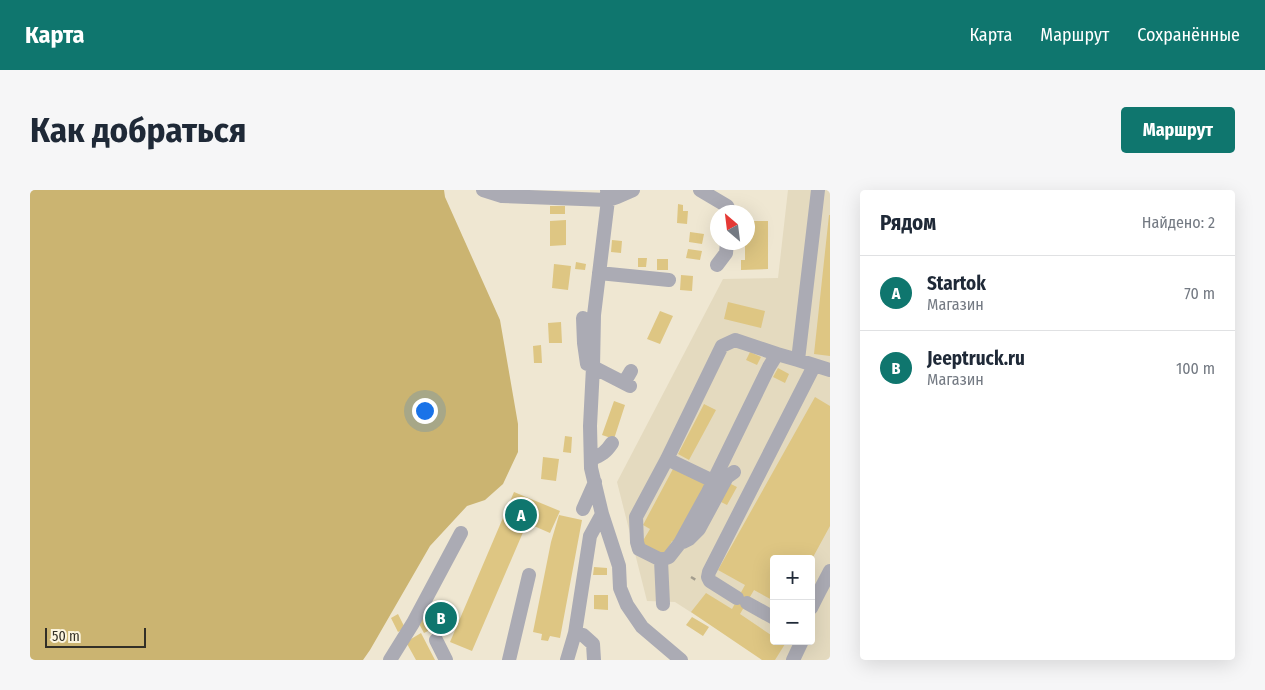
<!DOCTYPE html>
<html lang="ru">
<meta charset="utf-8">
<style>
body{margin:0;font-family:"Fira Sans Condensed",sans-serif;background:#f6f6f7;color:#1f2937}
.controls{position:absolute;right:15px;bottom:15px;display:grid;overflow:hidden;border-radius:5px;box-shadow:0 5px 20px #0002}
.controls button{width:45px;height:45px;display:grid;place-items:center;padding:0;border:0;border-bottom:1px solid #e0e1e3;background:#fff;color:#1f2937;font:25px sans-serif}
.compass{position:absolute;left:680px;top:15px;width:45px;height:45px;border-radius:50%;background:#fff;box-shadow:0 5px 20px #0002;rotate:332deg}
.scale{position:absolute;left:15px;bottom:12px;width:101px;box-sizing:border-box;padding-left:5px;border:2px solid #322f27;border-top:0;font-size:14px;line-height:18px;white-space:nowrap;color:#322f27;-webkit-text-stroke:4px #fcf5df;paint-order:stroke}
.you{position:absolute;left:394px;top:220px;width:18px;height:18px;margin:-12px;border:4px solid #fff;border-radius:50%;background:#1a73e8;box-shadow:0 0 0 8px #1a73e833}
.badge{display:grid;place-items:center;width:32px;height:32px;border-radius:50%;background:#0f766e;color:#fff;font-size:16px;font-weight:700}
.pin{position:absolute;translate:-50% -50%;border:2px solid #fff;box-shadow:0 1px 5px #0006}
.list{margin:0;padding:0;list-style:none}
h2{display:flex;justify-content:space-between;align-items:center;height:65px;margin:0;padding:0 20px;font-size:21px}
h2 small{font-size:16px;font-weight:400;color:#747a83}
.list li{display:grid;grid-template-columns:32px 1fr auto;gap:15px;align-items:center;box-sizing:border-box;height:75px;padding:0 20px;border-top:1px solid #e0e1e3}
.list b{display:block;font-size:19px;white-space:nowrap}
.list p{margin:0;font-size:16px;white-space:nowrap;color:#747a83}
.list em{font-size:16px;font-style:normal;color:#747a83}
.map{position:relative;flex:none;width:800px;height:470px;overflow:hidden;border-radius:5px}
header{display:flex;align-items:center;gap:30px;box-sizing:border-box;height:70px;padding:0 25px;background:#0f766e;color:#fff}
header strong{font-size:24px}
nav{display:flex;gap:28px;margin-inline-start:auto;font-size:18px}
.intro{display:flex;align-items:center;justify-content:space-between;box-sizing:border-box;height:120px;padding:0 30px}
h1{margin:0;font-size:35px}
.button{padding:12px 22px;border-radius:5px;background:#0f766e;color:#fff;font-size:18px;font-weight:700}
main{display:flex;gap:30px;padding:0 30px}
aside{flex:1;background:#fff;border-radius:5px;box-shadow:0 5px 20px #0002}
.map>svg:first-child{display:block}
.built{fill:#e4dabf;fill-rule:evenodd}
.forest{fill:#cbb471}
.building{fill:#dec683}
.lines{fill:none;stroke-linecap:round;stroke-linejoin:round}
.path{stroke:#a39d8d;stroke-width:2.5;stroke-dasharray:5 2.5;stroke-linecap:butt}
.minor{stroke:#ababb4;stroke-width:14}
</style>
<header>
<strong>Карта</strong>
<nav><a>Карта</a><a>Маршрут</a><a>Сохранённые</a></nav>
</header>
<div class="intro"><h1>Как добраться</h1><a class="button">Маршрут</a></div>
<main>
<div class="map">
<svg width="800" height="470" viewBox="0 0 800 470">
<rect width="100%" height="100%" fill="#efe7d2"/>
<path class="built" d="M758,0H800V470H735L645,412L617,411L587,292L693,89L748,88ZM744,369H781V451H744Z"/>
<path class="forest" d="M0,0H414L415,7L470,130L488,234V262L473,294L455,310L437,316L400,356L340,460L333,470H0Z"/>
<path class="building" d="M648,14L653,15V21H658L657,34L647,33Z
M520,16H535V24H520Z
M799,25H800V166L784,164Z
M536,30V55L520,56V31Z
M718,31H738V79L711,80V70H715V52H718Z
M660,42L674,44L672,54L659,52Z
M582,50L592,51L591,63L581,62Z
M658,59L672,61L670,70L656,68Z
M608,68H617L616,77H608Z
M627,69H638V80H627Z
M546,72L556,74L555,80L545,79Z
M524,74L541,76L538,100L522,98Z
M651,85L663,86L662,101L650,100Z
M698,112L735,121L731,138L694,129Z
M630,121L643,126L630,154L617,149Z
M531,132L532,153H519L518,133Z
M511,155L512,173H504L503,156Z
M720,162L731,167L727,175L716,170Z
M748,178L759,184L755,193L743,187Z
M785,207L800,216V336L782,369H744V411L724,400L710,424L744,447V451H751L755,454L745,470H732L661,422L676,403L702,419L715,395L688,380Z
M584,211L595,215L584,249L572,245Z
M674,214L686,220L659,270L648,264Z
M535,246L542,247L541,263L533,262Z
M513,267L529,269L526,291L511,289Z
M644,277L676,293L645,352L642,351L634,366L611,354L620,339L613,335Z
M697,292L707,297L697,315L687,310Z
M484,302L530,321L520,343L497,333L442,461L420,452Z
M529,325L552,330L530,448L520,446L518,451L511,450L512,444L503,442L521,352Z
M564,377L577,378V385H563Z
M564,405H578V420L564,419Z
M406,422L421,428L415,443L404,438L394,443L388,432Z
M368,424L375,438L368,442L361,428Z
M662,427L679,437L673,446L656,435Z
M391,443L405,470H386L376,452Z"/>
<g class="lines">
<path class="path" d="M661,387L666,390"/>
<path class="minor" d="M453,0L472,6L578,10L587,7V0
M577,0L578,10L564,125L563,177L560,236L561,278L572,324L589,376L590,398L597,415L612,437L651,470
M670,0L697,16L700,22
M788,0L768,170L800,180
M587,7L603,0
M687,75L696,63L697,52
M569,83L639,90
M553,128L554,153L557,174
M747,164L705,150L692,156L637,269L606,327L607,352L609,359L631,370L639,367L650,353L678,302L739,177L747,164L768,170
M563,177L600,196
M594,193L601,181
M561,269C572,265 576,262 582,253
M637,269L683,291
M553,319L565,292
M653,352L659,349L669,339L697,287L704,282
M631,370L633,414
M707,408L680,391L678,387L679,382L784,176
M717,413L744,428
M781,418L787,406L800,381
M545,443L553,445L563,454L564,470
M406,450L416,470
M360,470L383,433L431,343
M479,470L499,385
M537,470L545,443L560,346L572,324
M763,470L772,451"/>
</g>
</svg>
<div class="controls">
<button>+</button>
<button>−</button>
</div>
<svg class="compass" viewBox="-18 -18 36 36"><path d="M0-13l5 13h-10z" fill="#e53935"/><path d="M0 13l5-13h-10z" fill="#747a83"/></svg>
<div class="scale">50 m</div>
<div class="you"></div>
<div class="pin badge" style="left:491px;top:325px">A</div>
<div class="pin badge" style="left:411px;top:428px">B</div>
</div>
<aside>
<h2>Рядом<small>Найдено: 2</small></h2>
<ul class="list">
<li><span class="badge">A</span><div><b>Startok</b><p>Магазин</p></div><em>70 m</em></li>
<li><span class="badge">B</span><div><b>Jeeptruck.ru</b><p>Магазин</p></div><em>100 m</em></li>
</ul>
</aside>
</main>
